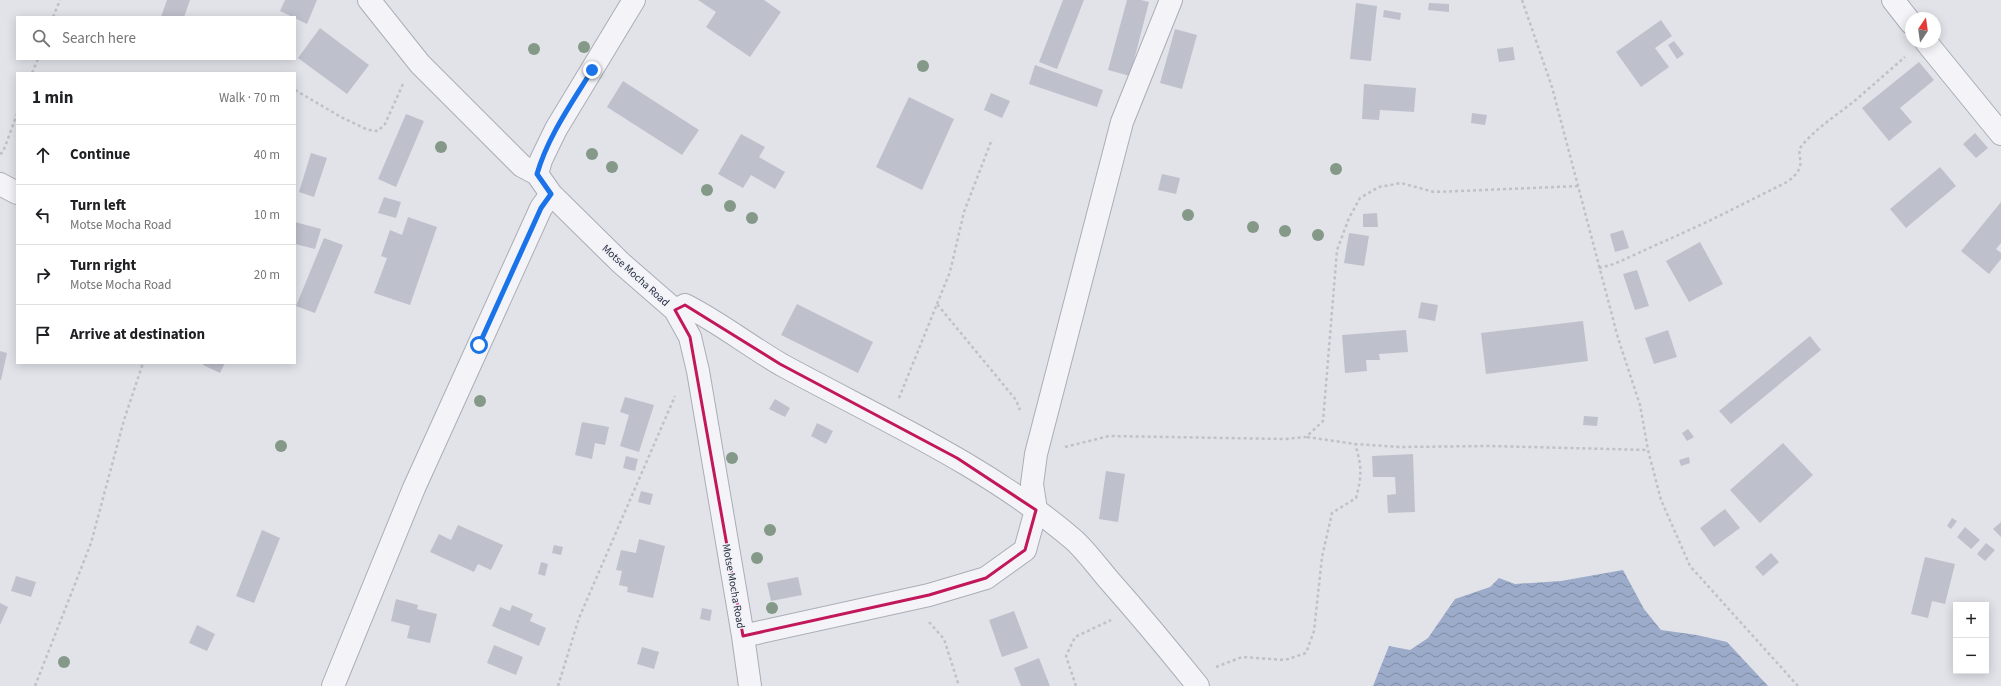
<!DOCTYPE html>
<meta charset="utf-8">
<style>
body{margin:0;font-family:"Source Sans 3",sans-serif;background:#f2f2f2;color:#202124}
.controls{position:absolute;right:12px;bottom:12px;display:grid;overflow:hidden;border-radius:0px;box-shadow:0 2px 10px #0003}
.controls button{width:36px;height:36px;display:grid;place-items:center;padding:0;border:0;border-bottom:1px solid #e0e0e0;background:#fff;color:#202124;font:20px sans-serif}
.compass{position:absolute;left:1905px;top:12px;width:36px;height:36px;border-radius:50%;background:#fff;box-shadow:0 2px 10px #0003;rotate:13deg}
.stop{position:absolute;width:12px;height:12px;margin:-9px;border:3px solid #1a73e8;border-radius:50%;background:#fff}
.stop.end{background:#1a73e8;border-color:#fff;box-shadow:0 1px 4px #0008}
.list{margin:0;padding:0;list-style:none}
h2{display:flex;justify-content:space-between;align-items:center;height:52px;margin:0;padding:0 16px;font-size:17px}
h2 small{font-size:13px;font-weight:400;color:#757577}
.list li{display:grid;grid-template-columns:26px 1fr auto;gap:12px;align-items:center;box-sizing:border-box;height:60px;padding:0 16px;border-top:1px solid #e0e0e0}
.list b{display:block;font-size:15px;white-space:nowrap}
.list p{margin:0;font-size:13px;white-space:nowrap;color:#757577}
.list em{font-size:13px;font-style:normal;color:#757577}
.icon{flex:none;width:22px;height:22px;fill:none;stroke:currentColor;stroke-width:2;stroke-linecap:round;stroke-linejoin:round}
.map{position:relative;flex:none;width:2001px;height:686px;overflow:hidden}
.search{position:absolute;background:#fff;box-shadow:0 2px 10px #0003;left:16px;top:16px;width:280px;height:44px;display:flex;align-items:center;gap:10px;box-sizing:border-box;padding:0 14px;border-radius:0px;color:#757577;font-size:15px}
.panel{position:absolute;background:#fff;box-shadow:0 2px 10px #0003;left:16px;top:72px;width:280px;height:292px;border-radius:0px}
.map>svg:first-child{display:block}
.water{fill:url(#water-waves)}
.building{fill:#bec1cc}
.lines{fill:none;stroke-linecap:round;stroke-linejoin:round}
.minor-casing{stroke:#aaadb7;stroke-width:24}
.path{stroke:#bfc1c8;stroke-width:2.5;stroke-dasharray:3 3;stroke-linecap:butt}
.minor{stroke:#f4f4f8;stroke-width:22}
.tree{fill:#849987}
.route{stroke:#1a73e8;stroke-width:5}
.marked{fill:none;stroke:#c2185b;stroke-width:3;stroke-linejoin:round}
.labels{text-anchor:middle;stroke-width:3;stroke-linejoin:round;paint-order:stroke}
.street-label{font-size:11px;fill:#292e41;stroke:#f0f2f7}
</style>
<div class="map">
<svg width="2001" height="686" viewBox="0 0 2001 686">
<defs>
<pattern id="water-waves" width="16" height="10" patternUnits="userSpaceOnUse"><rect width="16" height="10" fill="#9cabc9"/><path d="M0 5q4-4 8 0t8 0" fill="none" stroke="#7f8ca5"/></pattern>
</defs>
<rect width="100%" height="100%" fill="#e1e3e9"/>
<path class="water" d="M1623,570L1644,609L1661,630L1697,635L1727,642L1768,686H1373L1389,646L1410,650L1428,638L1455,599L1490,587L1499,578L1515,584L1561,581Z"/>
<path class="building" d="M167,0H190L184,17H161Z
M285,0H317L307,24L280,11Z
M698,0H764L781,12L750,57L706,27L716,12Z
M1063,0H1084L1057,69L1039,62Z
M1127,0H1141L1149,2L1130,76L1108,70Z
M1356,3L1377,6L1371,61L1350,59Z
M1429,3L1449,4V12L1428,10Z
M1384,10L1401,13L1400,20L1383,17Z
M1661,20L1672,36L1655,48L1669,67L1641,87L1616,52Z
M320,28L369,65L347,94L298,58Z
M1175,29L1197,35L1182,89L1160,83Z
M1674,41L1684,54L1677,59L1668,45Z
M1513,47L1515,60L1499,62L1497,49Z
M1919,62L1934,80L1900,108L1912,122L1889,141L1862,108Z
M1035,65L1103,90L1097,107L1029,84Z
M623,81L699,130L682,155L607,107Z
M1364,84L1416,88L1414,112L1380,110L1379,120L1362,119Z
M991,93L1010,101L1002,118L984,110Z
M909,97L954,119L922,190L876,167Z
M1472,113L1487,115L1485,125L1471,123Z
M406,114L424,121L396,187L378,179Z
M1975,133L1988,148L1976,158L1963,144Z
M741,134L765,147L759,157L785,172L775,189L751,175L743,188L718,174Z
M311,153L327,158L314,197L299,192Z
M1940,167L1956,186L1906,228L1890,209Z
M1162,174L1180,178L1176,194L1158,190Z
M384,197L401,202L396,218L378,213Z
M2001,202V243L1996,249L2001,253V259L1989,274L1961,251Z
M1377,213L1378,227H1363V214Z
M408,217L437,227L410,305L374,293L387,258L381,256L390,230L402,235Z
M295,222L321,229L315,249L295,244Z
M1623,230L1629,248L1615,252L1610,234Z
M1349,233L1369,236L1364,266L1344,263Z
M324,238L343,245L315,313L296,306Z
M1700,242L1723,284L1689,302L1666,261Z
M1637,270L1649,306L1635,310L1623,274Z
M1421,302L1438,305L1435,321L1418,318Z
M797,304L873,342L858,373L781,335Z
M1583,321L1588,361L1486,374L1481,333Z
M1406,330L1408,352L1379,354L1380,360H1366L1367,371L1345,373L1342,335Z
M1668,330L1677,357L1654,364L1645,338Z
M1810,336L1821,350L1731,424L1719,411Z
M0,351L7,353L1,380H0Z
M204,363H225L220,373L203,365Z
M625,397L654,405L639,452L620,446L629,415L620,412Z
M775,399L790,408L785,417L769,409Z
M1584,416L1598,417L1597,426L1583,425Z
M582,422L609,427L605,445L595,443L592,459L575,455Z
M817,423L833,431L826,444L811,436Z
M1688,429L1694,437L1687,441L1682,433Z
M1783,443L1813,475L1760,523L1730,490Z
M1413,454L1415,512L1388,513L1387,495L1396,494L1395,477H1373L1372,456Z
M626,456L638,459L635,471L623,468Z
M1689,457L1690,463L1681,466L1679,460Z
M1106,471L1125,474L1118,522L1099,519Z
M641,491L653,494L650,505L638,502Z
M1725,509L1740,528L1714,547L1700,528Z
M1952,518L1957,521L1951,529L1947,526Z
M2001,522V537L1993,529Z
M458,525L503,545L491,570L478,564L474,572L430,552L439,534L451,540Z
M1965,527L1980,540L1971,549L1957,537Z
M262,530L280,538L254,603L236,596Z
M639,539L665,546L653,598L627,592L628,587L619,585L622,571L616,570L621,550L636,553Z
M1986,543L1995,550L1985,561L1977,554Z
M554,545L563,547L561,555L552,553Z
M1771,553L1779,562L1763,576L1755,567Z
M1925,557L1955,564L1945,604L1932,601L1928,618L1911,614Z
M541,562L548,564L545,576L538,574Z
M16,576L36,582L31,597L11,591Z
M798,577L802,595L771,601L767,583Z
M396,599L418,605L417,609L437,614L430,643L407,638L410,626L391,621Z
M0,603L8,607L0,625Z
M512,605L533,614L530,621L546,628L539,646L492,626L500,607L510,611Z
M702,608L712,610L710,621L700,619Z
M1014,611L1028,648L1002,657L989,620Z
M197,625L215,634L207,651L189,643Z
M494,645L523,657L516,675L487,663Z
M642,647L659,652L654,669L637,664Z
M1039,658L1050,686H1021L1014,668Z"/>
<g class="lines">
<g class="minor-casing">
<path id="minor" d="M369,0L420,64L522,166L537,174
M634,0L556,129L541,160L537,174L551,194L621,263L675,310L690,337L698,371L743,636L750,686
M1893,0L1911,23
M1926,42L2001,134
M0,184L17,193
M675,310L685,305C719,322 749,346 782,365C881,419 988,466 1074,540C1086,551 1097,566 1108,579C1139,614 1169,650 1198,686
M743,636L929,595L986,578L1025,550L1036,510L1032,484L1036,454L1122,122L1171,0
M333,686L414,488L541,208L551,194"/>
</g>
<path class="path" d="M1522,0L1552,87L1618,338L1640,405L1648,450L1661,500L1690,566L1798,686
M53,17L60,0
M32,73L38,59
M295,90L341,117L368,130L378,131L385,124L403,84
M0,154L3,152L17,114
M1599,268L1614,264L1707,222L1787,182C1813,163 1791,156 1804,143C1820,125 1840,113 1858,98C1874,84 1890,70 1905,57
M937,304L950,272L964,212L992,139
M899,398L937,304L1016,400L1020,410
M1307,437L1355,444L1399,447L1490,446L1648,450
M1065,447L1109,436L1285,439L1306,437L1323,421L1337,250L1349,218L1360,198L1379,187L1401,183L1434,192L1579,186
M929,622L944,639L959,686
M1216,667L1242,657L1285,660L1306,653L1314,631L1322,557L1332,513L1356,498C1362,476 1362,466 1355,444
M35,686L91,543L124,420L143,363
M558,686L579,618L675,396
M1076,686L1066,656L1075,637L1111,620"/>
<use href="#minor" class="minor"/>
</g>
<g class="tree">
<circle cx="584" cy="47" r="6"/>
<circle cx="534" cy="49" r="6"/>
<circle cx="923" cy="66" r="6"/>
<circle cx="441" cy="147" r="6"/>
<circle cx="592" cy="154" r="6"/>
<circle cx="612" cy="167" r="6"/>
<circle cx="1336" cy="169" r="6"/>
<circle cx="707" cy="190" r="6"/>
<circle cx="730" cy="206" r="6"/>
<circle cx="1188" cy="215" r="6"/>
<circle cx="752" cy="218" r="6"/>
<circle cx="1253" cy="227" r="6"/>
<circle cx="1285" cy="231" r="6"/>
<circle cx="1318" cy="235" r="6"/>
<circle cx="480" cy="401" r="6"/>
<circle cx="281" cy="446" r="6"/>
<circle cx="732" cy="458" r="6"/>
<circle cx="770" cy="530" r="6"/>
<circle cx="757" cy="558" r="6"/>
<circle cx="772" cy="608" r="6"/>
<circle cx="64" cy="662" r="6"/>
</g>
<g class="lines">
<path class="route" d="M479,345L541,208L551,194L537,174C548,136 572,103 592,70"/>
</g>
<path class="marked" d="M685,305L780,364L957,458L1036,510L1025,550L986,578L929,595L743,636L690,337L675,310Z"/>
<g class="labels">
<g class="street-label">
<text transform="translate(636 275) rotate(42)" y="4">Motse Mocha Road</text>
<text transform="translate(734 586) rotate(80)" y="4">Motse Mocha Road</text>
</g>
</g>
</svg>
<div class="controls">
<button>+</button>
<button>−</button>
</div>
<svg class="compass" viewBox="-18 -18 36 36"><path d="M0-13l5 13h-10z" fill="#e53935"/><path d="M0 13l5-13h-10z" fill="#757577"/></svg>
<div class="stop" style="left:479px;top:345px"></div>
<div class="stop end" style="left:592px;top:70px"></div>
<div class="search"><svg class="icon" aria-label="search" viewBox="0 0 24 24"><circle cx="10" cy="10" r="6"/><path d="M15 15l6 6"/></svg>Search here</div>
<section class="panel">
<h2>1 min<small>Walk · 70 m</small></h2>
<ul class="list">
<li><svg class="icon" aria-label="ahead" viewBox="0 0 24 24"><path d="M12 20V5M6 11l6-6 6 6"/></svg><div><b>Continue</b></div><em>40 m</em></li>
<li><svg class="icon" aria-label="left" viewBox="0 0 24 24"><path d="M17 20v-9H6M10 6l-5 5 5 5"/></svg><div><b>Turn left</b><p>Motse Mocha Road</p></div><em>10 m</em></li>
<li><svg class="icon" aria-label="right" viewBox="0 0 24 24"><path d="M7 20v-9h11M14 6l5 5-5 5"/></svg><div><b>Turn right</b><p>Motse Mocha Road</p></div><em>20 m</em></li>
<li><svg class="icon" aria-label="arrive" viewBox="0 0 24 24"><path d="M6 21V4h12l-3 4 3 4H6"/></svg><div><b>Arrive at destination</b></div></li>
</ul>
</section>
</div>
